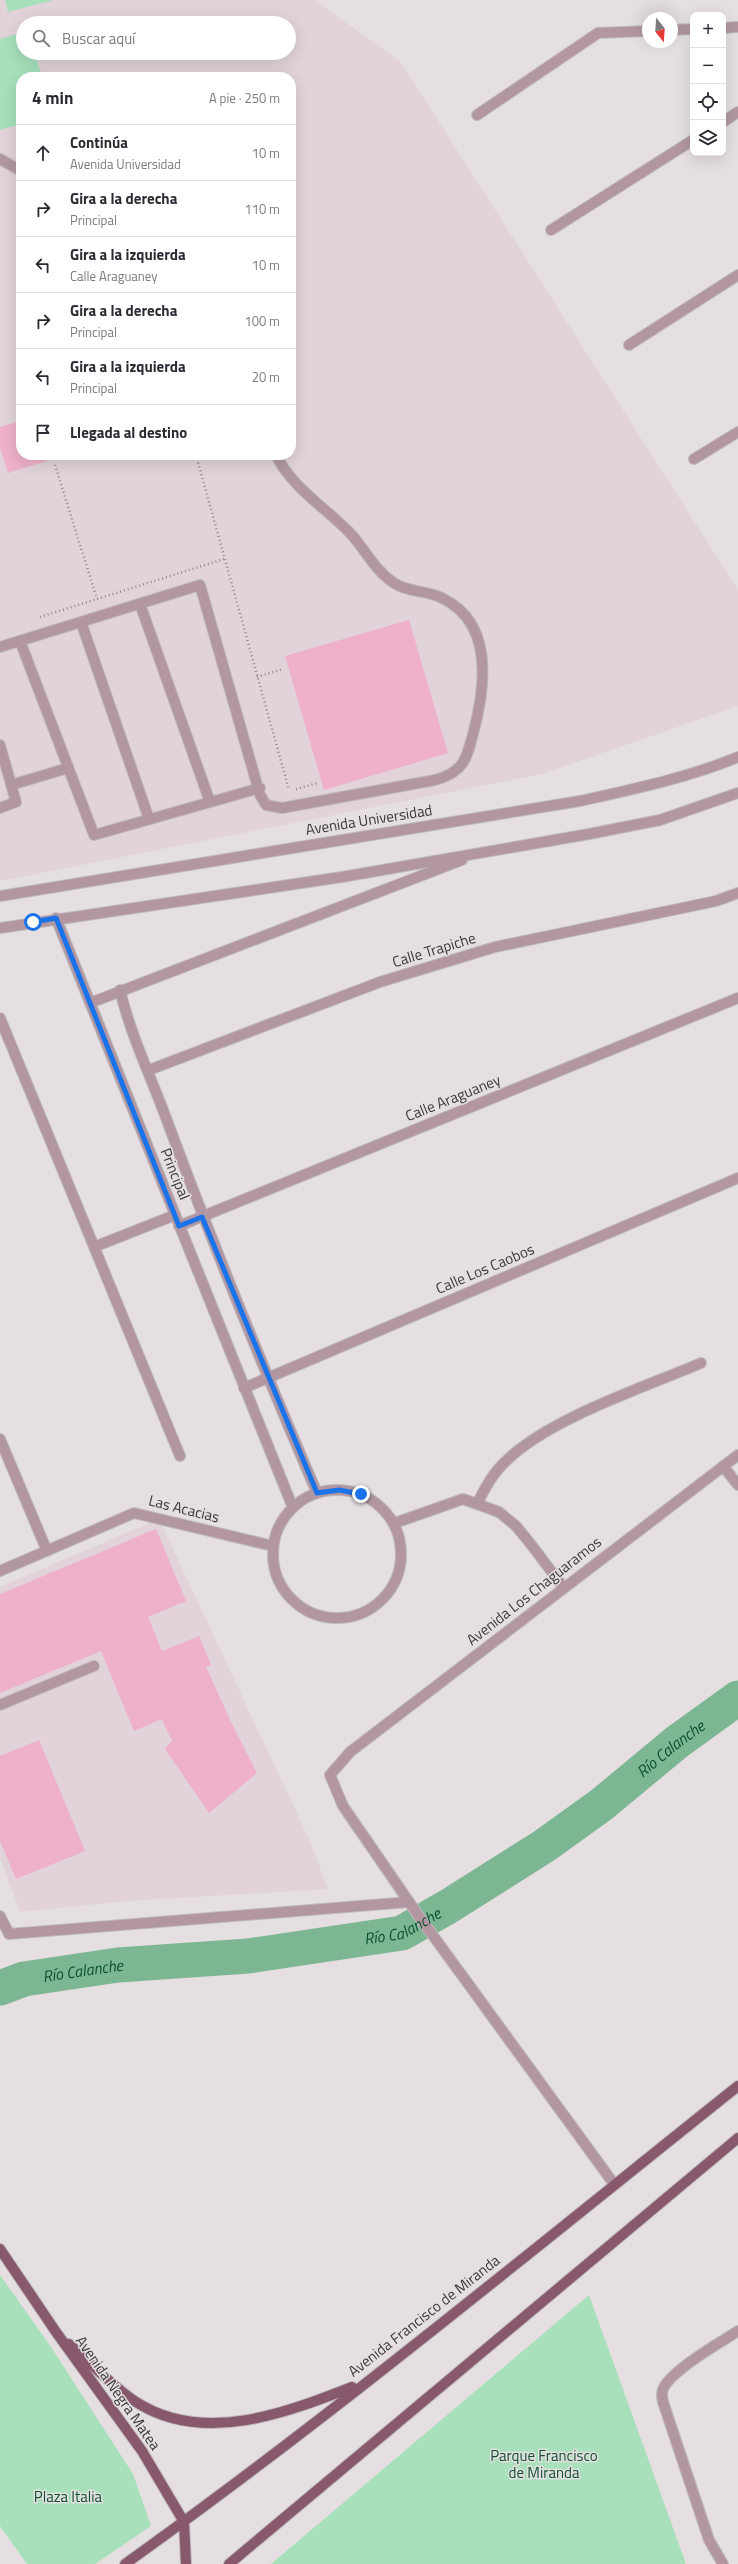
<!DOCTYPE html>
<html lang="es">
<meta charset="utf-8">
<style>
body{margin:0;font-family:"Titillium Web",sans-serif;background:#f7f7f7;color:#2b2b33}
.controls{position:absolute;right:12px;top:12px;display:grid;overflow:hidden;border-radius:8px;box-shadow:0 4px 16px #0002}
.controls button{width:36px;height:36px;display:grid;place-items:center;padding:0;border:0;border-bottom:1px solid #e1e1e2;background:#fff;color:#2b2b33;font:20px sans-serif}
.compass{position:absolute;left:642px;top:12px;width:36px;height:36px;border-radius:50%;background:#fff;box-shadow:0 4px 16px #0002;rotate:163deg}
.stop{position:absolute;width:12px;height:12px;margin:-9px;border:3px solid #1a73e8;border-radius:50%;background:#fff}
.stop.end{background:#1a73e8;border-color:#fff;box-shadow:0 1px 4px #0008}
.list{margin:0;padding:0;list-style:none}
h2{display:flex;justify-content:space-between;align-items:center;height:52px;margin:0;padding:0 16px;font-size:17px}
h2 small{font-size:13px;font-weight:400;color:#7c7c81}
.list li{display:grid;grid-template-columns:26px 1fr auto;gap:12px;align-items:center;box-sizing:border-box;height:56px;padding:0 16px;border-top:1px solid #e1e1e2}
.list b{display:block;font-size:15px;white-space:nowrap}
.list p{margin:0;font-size:13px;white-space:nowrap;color:#7c7c81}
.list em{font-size:13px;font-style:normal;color:#7c7c81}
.icon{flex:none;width:22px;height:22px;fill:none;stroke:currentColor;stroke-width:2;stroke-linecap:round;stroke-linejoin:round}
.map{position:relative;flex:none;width:738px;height:2564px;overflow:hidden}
.search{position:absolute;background:#fff;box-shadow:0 4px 16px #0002;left:16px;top:16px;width:280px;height:44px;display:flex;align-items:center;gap:10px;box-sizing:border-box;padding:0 14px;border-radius:22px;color:#7c7c81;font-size:15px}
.panel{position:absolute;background:#fff;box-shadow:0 4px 16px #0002;left:16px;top:72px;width:280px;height:388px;border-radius:16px}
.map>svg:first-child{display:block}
.built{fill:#e1d3d9;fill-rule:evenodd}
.green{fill:#a7e0bb}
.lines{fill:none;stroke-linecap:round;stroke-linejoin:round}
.river{stroke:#7cb692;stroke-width:35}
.building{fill:#eeb0ca}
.lane-casing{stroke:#bfbabc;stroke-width:12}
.street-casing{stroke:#bfbabc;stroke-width:12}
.primary-casing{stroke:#bfbabc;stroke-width:12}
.path{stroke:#8d898a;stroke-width:2.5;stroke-dasharray:1 3;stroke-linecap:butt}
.lane{stroke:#b297a2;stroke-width:10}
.street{stroke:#b297a2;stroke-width:10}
.primary{stroke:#88596d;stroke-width:10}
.route{stroke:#1a73e8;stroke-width:5}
.labels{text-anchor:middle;stroke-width:3;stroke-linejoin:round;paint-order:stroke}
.street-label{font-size:15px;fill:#3a3839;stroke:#e5dfe1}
.park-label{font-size:15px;fill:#0c5230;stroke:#e5dfe1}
.water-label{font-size:16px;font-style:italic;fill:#0a512f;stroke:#e5dfe1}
</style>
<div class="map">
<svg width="738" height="2564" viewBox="0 0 738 2564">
<rect width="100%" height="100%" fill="#e5dfe1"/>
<path class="built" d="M0,0H314L400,61L738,590V706L542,774L0,881ZM23,23H289V53H23ZM21,77H291V455H21Z
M159,1519L309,1839L328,1889L128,1901L20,1912L0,1858V1587Z"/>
<path class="green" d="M5,0H54L8,12Z
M23,32V53H35L42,77H21V124L0,130V39Z
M0,2275L51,2347L133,2474L151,2526L95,2564H27L0,2526Z
M589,2295L686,2564H271Z"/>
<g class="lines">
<path class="river" id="s1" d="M0,1988L24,1979L118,1965L248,1956L402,1933L449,1906L544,1846L601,1805L677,1742L738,1698"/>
</g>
<path class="building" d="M21,421V455H52L53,459L8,473L0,448V427Z
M409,620L448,753L324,790L285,656Z
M156,1529L186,1601L148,1617L162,1651L199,1636L211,1665L206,1667L231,1722L257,1773L209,1813L165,1749L172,1741L162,1719L134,1731L101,1651L0,1693V1594Z
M39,1740L85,1851L16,1879L0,1841V1756Z"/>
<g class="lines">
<g class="lane-casing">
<path id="lane" d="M0,159L21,171
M140,604L210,802
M81,622L149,819
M20,641L94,835L260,788
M0,647L200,585L260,795L266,805L282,808L435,780C465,772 467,757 474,730C486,684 493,622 442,598C427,590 409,593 394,583C375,571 365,549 350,533C325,507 293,489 276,455
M0,745L16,802L0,808
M11,785L68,768
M723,1466L738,1485
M0,1705L94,1666
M0,1916L9,1934L409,1902
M663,2402C662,2397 661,2392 664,2387C674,2369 719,2343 738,2331"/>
</g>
<g class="street-casing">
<path id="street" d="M723,28L738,27
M672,30L693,29
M477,115L598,33L648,31
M723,122L738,112
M551,230L693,140
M629,345L738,275
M694,459L738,432
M0,896L580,801C634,789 687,778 738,757
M56,918L293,1508
M0,928L342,877L589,834L660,820L738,793
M120,990C131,1037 153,1081 169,1126C215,1250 265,1372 317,1493
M90,1003L462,860
M0,1018L180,1456
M149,1070L380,982L495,947L716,901L738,893
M179,1226L738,998
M94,1247L175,1215
M244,1388L738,1178
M0,1439L47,1551
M273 1554a64 64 0 1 1 128 0a64 64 0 1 1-128 0Z
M477,1504C485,1488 493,1473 506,1461C550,1418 643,1388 701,1363
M395,1523L463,1499L499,1512L516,1526L533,1547L563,1587
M0,1571L134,1513L273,1546
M614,2184L418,1915L343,1806L330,1775L350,1752L738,1455
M663,2402L709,2540L723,2564"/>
</g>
<g class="primary-casing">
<path id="primary" d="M0,2249L56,2332L142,2451L184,2522L186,2564
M69,2344C90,2362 113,2387 136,2402C203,2445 286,2413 352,2387
M125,2564C336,2413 536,2247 738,2086
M229,2564L738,2138"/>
</g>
<path class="path" d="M196,455L289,790
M55,465L97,599
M40,617L224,559
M257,677L283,669
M296,789L318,783"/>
<use href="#lane" class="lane"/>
<use href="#street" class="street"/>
<use href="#primary" class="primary"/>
</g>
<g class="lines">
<path class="route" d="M33,922L56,918L179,1226L202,1217L317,1493L339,1490L361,1494"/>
</g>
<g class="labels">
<g class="street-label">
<text transform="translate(369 820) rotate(-9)" y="5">Avenida Universidad</text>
<text transform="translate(434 950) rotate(-17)" y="5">Calle Trapiche</text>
<text transform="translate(453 1098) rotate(-22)" y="5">Calle Araguaney</text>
<text transform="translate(175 1174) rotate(68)" y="5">Principal</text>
<text transform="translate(485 1269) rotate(-23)" y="5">Calle Los Caobos</text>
<text transform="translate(184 1509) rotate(14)" y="5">Las Acacias</text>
<text transform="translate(534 1591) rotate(-38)" y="5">Avenida Los Chaguaramos</text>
<text transform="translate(424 2316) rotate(-38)" y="5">Avenida Francisco de Miranda</text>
<text transform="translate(118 2393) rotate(55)" y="5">Avenida Negra Matea</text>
</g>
<g class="park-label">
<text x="544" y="2461">Parque Francisco<tspan x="544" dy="17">de Miranda</tspan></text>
<text x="68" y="2502">Plaza Italia</text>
</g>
<g class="water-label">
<text dy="6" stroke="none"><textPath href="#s1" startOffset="733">Río Calanche</textPath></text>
<text dy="6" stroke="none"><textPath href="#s1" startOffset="409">Río Calanche</textPath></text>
<text dy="6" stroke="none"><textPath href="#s1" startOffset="85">Río Calanche</textPath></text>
</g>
</g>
</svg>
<div class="controls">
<button>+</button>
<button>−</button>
<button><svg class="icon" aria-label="locate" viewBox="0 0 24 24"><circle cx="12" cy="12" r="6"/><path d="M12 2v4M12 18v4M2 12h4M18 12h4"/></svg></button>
<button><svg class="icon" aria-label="layers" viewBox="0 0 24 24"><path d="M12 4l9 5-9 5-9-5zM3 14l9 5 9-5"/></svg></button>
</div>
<svg class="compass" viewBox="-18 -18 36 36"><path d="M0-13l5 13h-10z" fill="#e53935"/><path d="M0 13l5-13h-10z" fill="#7c7c81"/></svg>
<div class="stop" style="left:33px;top:922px"></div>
<div class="stop end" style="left:361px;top:1494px"></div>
<div class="search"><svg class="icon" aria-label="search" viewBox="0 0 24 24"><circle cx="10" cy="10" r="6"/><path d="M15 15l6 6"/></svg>Buscar aquí</div>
<section class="panel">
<h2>4 min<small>A pie · 250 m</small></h2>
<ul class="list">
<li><svg class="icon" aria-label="ahead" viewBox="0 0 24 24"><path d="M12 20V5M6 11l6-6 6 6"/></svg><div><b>Continúa</b><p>Avenida Universidad</p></div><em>10 m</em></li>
<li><svg class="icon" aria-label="right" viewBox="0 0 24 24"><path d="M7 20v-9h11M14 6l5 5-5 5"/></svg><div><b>Gira a la derecha</b><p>Principal</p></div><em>110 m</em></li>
<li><svg class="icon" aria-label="left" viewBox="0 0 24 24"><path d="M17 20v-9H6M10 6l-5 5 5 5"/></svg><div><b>Gira a la izquierda</b><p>Calle Araguaney</p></div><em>10 m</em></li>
<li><svg class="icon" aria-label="right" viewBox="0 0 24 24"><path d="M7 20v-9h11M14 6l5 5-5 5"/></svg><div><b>Gira a la derecha</b><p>Principal</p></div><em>100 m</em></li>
<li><svg class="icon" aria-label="left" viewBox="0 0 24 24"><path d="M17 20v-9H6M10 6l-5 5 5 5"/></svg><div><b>Gira a la izquierda</b><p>Principal</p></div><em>20 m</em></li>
<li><svg class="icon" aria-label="arrive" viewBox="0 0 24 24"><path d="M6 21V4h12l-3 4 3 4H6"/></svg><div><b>Llegada al destino</b></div></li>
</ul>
</section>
</div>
